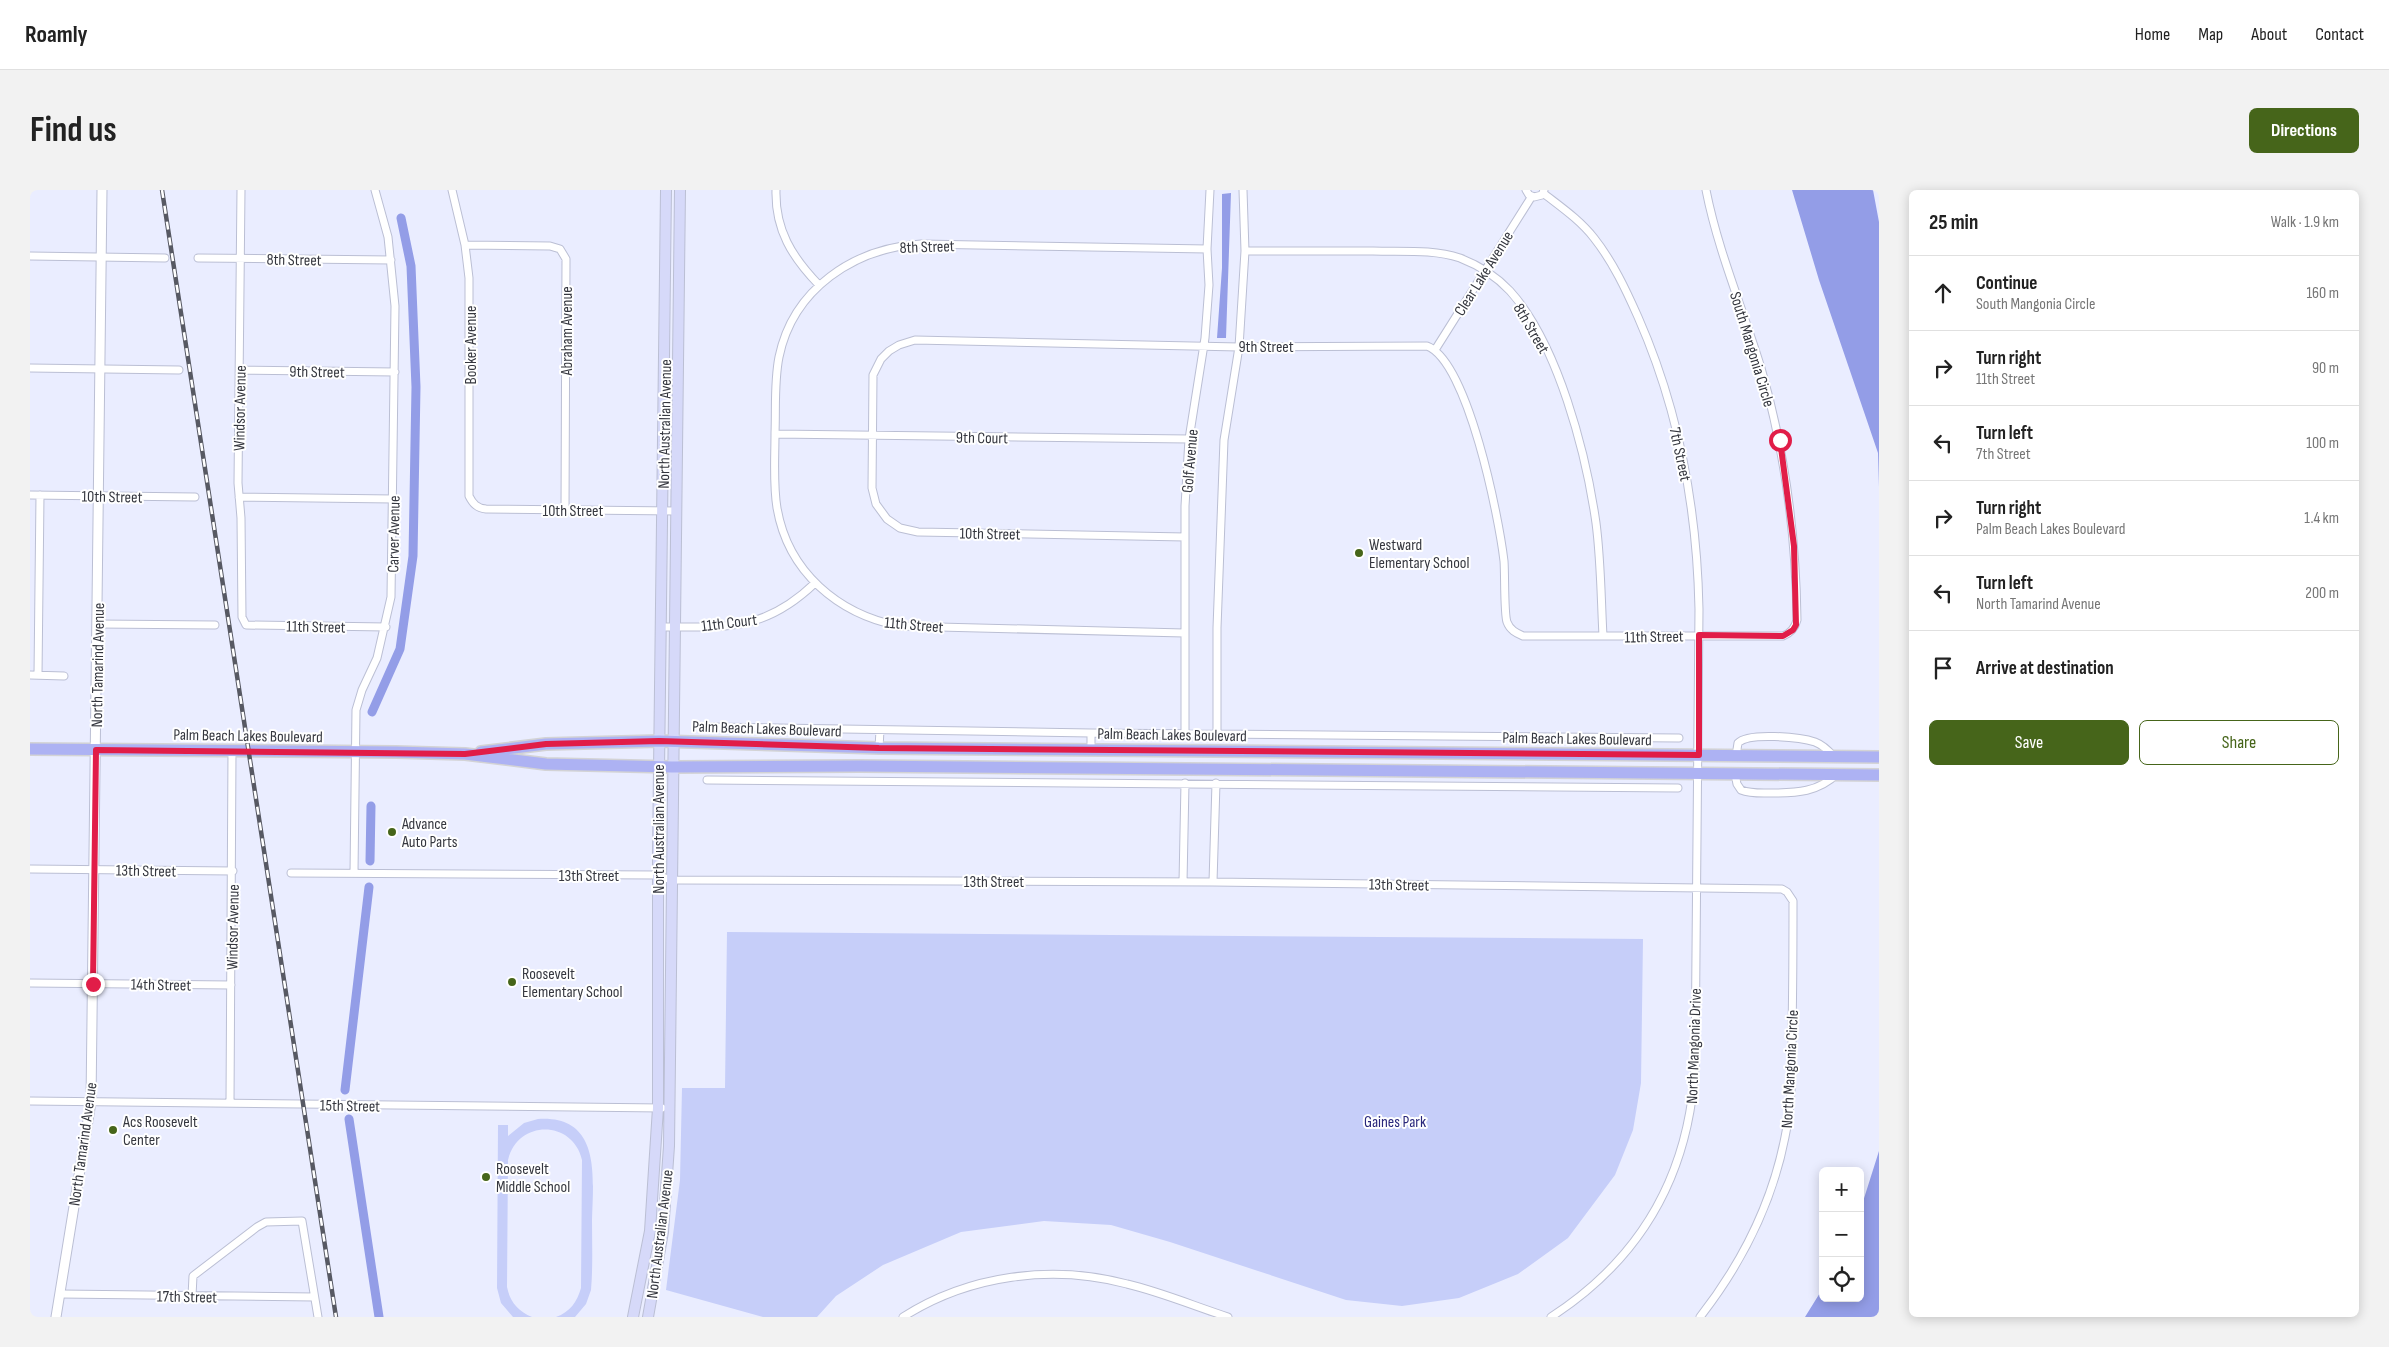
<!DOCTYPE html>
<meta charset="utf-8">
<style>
body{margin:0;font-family:"Sofia Sans Condensed",sans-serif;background:#f2f2f2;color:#222}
.controls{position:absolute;right:15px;bottom:15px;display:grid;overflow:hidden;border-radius:8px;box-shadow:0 2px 12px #0003}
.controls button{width:45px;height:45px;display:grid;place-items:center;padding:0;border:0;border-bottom:1px solid #e0e0e0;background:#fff;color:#222;font:25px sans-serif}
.stop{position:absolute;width:15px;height:15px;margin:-11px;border:4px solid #e11d48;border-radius:50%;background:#fff}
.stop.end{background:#e11d48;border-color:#fff;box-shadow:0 1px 5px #0008}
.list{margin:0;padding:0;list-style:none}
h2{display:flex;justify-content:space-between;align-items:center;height:65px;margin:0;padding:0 20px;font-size:21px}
h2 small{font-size:16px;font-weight:400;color:#767676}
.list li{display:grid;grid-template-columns:32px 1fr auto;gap:15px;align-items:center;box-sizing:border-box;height:75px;padding:0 20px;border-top:1px solid #e0e0e0}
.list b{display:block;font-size:19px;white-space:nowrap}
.list p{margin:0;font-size:16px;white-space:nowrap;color:#767676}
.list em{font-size:16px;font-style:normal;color:#767676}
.actions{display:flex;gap:10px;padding:15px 20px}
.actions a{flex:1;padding:11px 0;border:1px solid #46651a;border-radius:8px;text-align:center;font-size:18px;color:#46651a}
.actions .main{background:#46651a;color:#fff}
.icon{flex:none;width:28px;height:28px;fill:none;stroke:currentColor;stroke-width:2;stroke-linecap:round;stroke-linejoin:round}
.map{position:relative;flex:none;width:1849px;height:1127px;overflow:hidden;border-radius:8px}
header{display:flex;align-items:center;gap:30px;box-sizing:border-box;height:70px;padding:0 25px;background:#fff;border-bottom:1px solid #e0e0e0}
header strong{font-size:24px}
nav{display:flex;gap:28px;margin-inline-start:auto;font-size:18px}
.intro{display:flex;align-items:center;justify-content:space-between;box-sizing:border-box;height:120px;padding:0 30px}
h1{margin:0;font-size:35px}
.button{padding:12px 22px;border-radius:8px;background:#46651a;color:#fff;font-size:18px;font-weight:700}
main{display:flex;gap:30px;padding:0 30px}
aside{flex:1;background:#fff;border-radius:8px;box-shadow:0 2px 12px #0003}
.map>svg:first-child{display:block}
.green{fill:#c6cef9}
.water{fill:#939de7}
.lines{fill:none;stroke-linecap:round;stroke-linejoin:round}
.canal{stroke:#939de7;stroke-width:9}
.minor-casing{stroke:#bbbfd4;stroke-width:9}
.tertiary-casing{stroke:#bbbfd4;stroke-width:11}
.secondary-casing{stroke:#bbbfd4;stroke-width:12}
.primary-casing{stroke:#d3d3d5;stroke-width:14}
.minor{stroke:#fff;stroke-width:7}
.tertiary{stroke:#fff;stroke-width:9}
.secondary{stroke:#d6d9f9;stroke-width:10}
.primary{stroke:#adb2f3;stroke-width:11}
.rail-casing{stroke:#575963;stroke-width:4.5}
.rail{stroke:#fff;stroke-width:2.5;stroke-dasharray:8;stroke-linecap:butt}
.route{stroke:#e11d48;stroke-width:6}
.poi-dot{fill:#46651a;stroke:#fff;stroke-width:2}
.labels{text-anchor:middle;stroke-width:4;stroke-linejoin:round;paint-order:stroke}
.street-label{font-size:16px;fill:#35373f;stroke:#fff}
.poi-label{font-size:16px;fill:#35373f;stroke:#fff;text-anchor:start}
.park-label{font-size:16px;fill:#29277b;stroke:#fff}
</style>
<header>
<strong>Roamly</strong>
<nav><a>Home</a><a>Map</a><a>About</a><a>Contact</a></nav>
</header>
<div class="intro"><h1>Find us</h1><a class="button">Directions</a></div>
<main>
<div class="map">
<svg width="1849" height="1127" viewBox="0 0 1849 1127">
<rect width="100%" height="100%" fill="#eaedff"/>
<path class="green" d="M697,742L1613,749L1611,893L1603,940L1585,985L1538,1048L1488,1084L1429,1108L1372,1116L1316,1110L1140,1052L1081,1035L1014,1031L931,1042L853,1075L806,1106L787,1127H733L636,1100L650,990L652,898H695Z
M508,929C572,925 563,988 562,1030C562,1053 563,1077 561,1100L556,1114L545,1127H526C540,1122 547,1112 551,1098L552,970C543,930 488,929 478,970L477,1097C480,1112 488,1121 502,1127H483L471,1113L467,1098L468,935H478V946L494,933Z"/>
<path class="water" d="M1762,0H1843L1849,32V297L1848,263L1789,90Z
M1201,3L1196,148H1187L1192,78V4Z
M1849,961V1127H1775L1793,1098V1108H1830V1021Z"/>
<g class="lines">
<path class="canal" d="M342,522L370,459L383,366L386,197L381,76L371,28
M340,671L341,616
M315,900L339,697
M319,929L349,1127"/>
<g class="minor-casing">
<path id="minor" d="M211,0L208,293L211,328L212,427L216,435L356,437
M422,0L435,55L439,88V306C443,314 447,318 456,319L646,321
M746,0C745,40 762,67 789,95
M1496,0L1499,5L1504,7L1512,5L1514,0
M1513,3C1531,17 1550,30 1564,48C1583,72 1596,100 1608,127C1649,220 1667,318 1669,419L1665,877C1659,985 1612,1068 1521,1127
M435,55L520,56L530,59L536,69L535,320
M1215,61C1258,61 1301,61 1343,61C1372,62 1402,59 1430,68C1448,75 1467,87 1480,101C1528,154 1556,263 1566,333C1571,371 1571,409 1573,446
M0,66L135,68
M168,68L361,70
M1405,160L1502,6
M0,178L149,180
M210,180L365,182
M745,244L1159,249
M0,305L165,307
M209,307L363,309
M1155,347L888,342L870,338L857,329L846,314L842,298L843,185L851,169L859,161L869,155L885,150L1209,157L1397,156C1438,171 1469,328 1474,371C1475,383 1474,424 1477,432C1480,440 1486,443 1493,446H1753C1761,443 1765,438 1767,430C1766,344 1755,261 1731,178C1713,119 1688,61 1676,0
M67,434L185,435
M632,437C698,437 735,441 785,393
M1154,443L869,436C808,424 758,382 747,318C743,294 745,268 745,243C746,218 744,192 749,167C763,99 824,58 891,54L1177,59
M0,485L34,486
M8,485L10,305
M680,537L1061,543L1649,548
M1155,543V316L1159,249L1175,148L1179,95L1177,59L1180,0
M1187,543V438L1194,250L1209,157L1215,61L1213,0
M849,558L850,540
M1061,559V543
M1706,566L1708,553C1718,542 1770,547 1785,552C1793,555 1798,560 1803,566
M1705,584L1707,594L1711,600C1721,604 1731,603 1742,603C1767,603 1788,602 1807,584
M677,590L1648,598
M0,679L203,681
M261,683L627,685L641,690L1183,692L1752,699L1757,702L1763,711C1763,753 1763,795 1762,837C1762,874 1763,910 1755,947C1742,1014 1712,1073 1670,1127
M324,683L326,520L332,500L347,468L361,407L365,116L358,47L345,0
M1153,692L1155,593
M1183,692L1186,593
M0,793L201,795
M0,911L632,918
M200,913L202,561
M30,1104L284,1107
M162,1106L163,1086L227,1037L236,1032L272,1031L288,1127
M873,1127C939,1085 1022,1074 1097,1094C1131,1102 1164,1116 1198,1127"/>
</g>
<g class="tertiary-casing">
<path id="tertiary" d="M26,1127L61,912L72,0"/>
</g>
<g class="secondary-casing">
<path id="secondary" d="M603,1127L620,1041L628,918V664L636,0
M618,1127L633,1042L639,956L650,0"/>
</g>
<g class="primary-casing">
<path id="primary" d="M0,559L366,562L435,564L516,574L642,577L830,576L1849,585
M451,562L516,554L629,551L849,558L1849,567"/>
</g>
<use href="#minor" class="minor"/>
<use href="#tertiary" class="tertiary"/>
<use href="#secondary" class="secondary"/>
<use href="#primary" class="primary"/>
<g class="rail-casing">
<path id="rail" d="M132,0L306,1127"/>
</g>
<use href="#rail" class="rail"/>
</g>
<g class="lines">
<path class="route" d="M63,794L66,560L435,564L516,554L629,551L849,558L1669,565V445L1753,446L1763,440L1766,435L1764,356L1750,250"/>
</g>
<g class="poi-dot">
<circle cx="1329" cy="363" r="5"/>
<circle cx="362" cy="642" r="5"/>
<circle cx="482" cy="792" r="5"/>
<circle cx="83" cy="940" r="5"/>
<circle cx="456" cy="987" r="5"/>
</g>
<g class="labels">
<g class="street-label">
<text transform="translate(897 56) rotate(-2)" y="6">8th Street</text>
<text transform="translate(264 69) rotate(1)" y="6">8th Street</text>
<text transform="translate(1453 83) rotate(-58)" y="6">Clear Lake Avenue</text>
<text transform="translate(1502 138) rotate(60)" y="6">8th Street</text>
<text transform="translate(536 141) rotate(-90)" y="6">Abraham Avenue</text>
<text transform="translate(440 155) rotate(-90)" y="6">Booker Avenue</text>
<text x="1236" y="162">9th Street</text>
<text transform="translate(1723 159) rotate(73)" y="6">South Mangonia Circle</text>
<text transform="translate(287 181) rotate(1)" y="6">9th Street</text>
<text transform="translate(209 218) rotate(-89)" y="6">Windsor Avenue</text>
<text transform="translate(634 234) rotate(-89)" y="6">North Australian Avenue</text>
<text transform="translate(952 247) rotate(1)" y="6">9th Court</text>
<text transform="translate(1651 264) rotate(78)" y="6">7th Street</text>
<text transform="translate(1159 271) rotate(-85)" y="6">Golf Avenue</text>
<text transform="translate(82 306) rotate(1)" y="6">10th Street</text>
<text x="543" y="326">10th Street</text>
<text transform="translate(960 343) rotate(1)" y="6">10th Street</text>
<text transform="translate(363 344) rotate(-89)" y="6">Carver Avenue</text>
<text transform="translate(699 432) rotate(-7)" y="6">11th Court</text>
<text transform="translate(884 434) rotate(5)" y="6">11th Street</text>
<text transform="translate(286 436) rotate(1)" y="6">11th Street</text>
<text transform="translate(1624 446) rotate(-1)" y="6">11th Street</text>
<text transform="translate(67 475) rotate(-89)" y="6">North Tamarind Avenue</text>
<text transform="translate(737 538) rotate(2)" y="6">Palm Beach Lakes Boulevard</text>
<text transform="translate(1142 544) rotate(1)" y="6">Palm Beach Lakes Boulevard</text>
<text transform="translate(218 545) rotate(1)" y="6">Palm Beach Lakes Boulevard</text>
<text transform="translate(1547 548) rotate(1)" y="6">Palm Beach Lakes Boulevard</text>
<text transform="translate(628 639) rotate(-90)" y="6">North Australian Avenue</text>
<text transform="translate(116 680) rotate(1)" y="6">13th Street</text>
<text x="559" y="691">13th Street</text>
<text x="964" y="697">13th Street</text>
<text transform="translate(1369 694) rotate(1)" y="6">13th Street</text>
<text transform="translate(202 737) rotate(-89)" y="6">Windsor Avenue</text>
<text transform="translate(131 794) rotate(1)" y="6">14th Street</text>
<text transform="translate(1663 856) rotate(-88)" y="6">North Mangonia Drive</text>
<text transform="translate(1759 879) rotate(-87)" y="6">North Mangonia Circle</text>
<text transform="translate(320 915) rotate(1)" y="6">15th Street</text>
<text transform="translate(52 954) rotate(-82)" y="6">North Tamarind Avenue</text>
<text transform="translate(629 1044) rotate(-83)" y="6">North Australian Avenue</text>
<text transform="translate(157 1106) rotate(1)" y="6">17th Street</text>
</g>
<g class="poi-label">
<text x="1339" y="360">Westward<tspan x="1339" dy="18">Elementary School</tspan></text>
<text x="372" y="639">Advance<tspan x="372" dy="18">Auto Parts</tspan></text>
<text x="492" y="789">Roosevelt<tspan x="492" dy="18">Elementary School</tspan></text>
<text x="93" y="937">Acs Roosevelt<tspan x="93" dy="18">Center</tspan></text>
<text x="466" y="984">Roosevelt<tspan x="466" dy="18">Middle School</tspan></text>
</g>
<g class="park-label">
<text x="1365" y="937">Gaines Park</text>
</g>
</g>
</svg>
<div class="controls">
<button>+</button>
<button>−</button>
<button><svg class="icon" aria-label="locate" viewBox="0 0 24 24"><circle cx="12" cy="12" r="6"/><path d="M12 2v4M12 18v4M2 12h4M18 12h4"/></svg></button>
</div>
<div class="stop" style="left:1750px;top:250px"></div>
<div class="stop end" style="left:63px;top:794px"></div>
</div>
<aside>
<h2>25 min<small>Walk · 1.9 km</small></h2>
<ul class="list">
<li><svg class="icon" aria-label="ahead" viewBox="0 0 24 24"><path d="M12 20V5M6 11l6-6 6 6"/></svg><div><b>Continue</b><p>South Mangonia Circle</p></div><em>160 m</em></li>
<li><svg class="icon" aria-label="right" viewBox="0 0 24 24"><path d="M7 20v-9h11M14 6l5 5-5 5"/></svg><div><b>Turn right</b><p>11th Street</p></div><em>90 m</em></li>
<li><svg class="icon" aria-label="left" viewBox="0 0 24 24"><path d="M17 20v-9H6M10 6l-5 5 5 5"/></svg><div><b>Turn left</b><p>7th Street</p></div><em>100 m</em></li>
<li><svg class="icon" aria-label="right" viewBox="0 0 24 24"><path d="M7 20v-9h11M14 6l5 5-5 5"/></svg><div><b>Turn right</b><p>Palm Beach Lakes Boulevard</p></div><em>1.4 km</em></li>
<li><svg class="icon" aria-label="left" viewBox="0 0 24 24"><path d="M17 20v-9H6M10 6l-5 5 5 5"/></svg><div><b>Turn left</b><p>North Tamarind Avenue</p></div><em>200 m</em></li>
<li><svg class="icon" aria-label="arrive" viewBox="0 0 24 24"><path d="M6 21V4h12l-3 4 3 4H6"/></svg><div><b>Arrive at destination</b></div></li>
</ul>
<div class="actions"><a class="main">Save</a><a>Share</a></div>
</aside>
</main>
